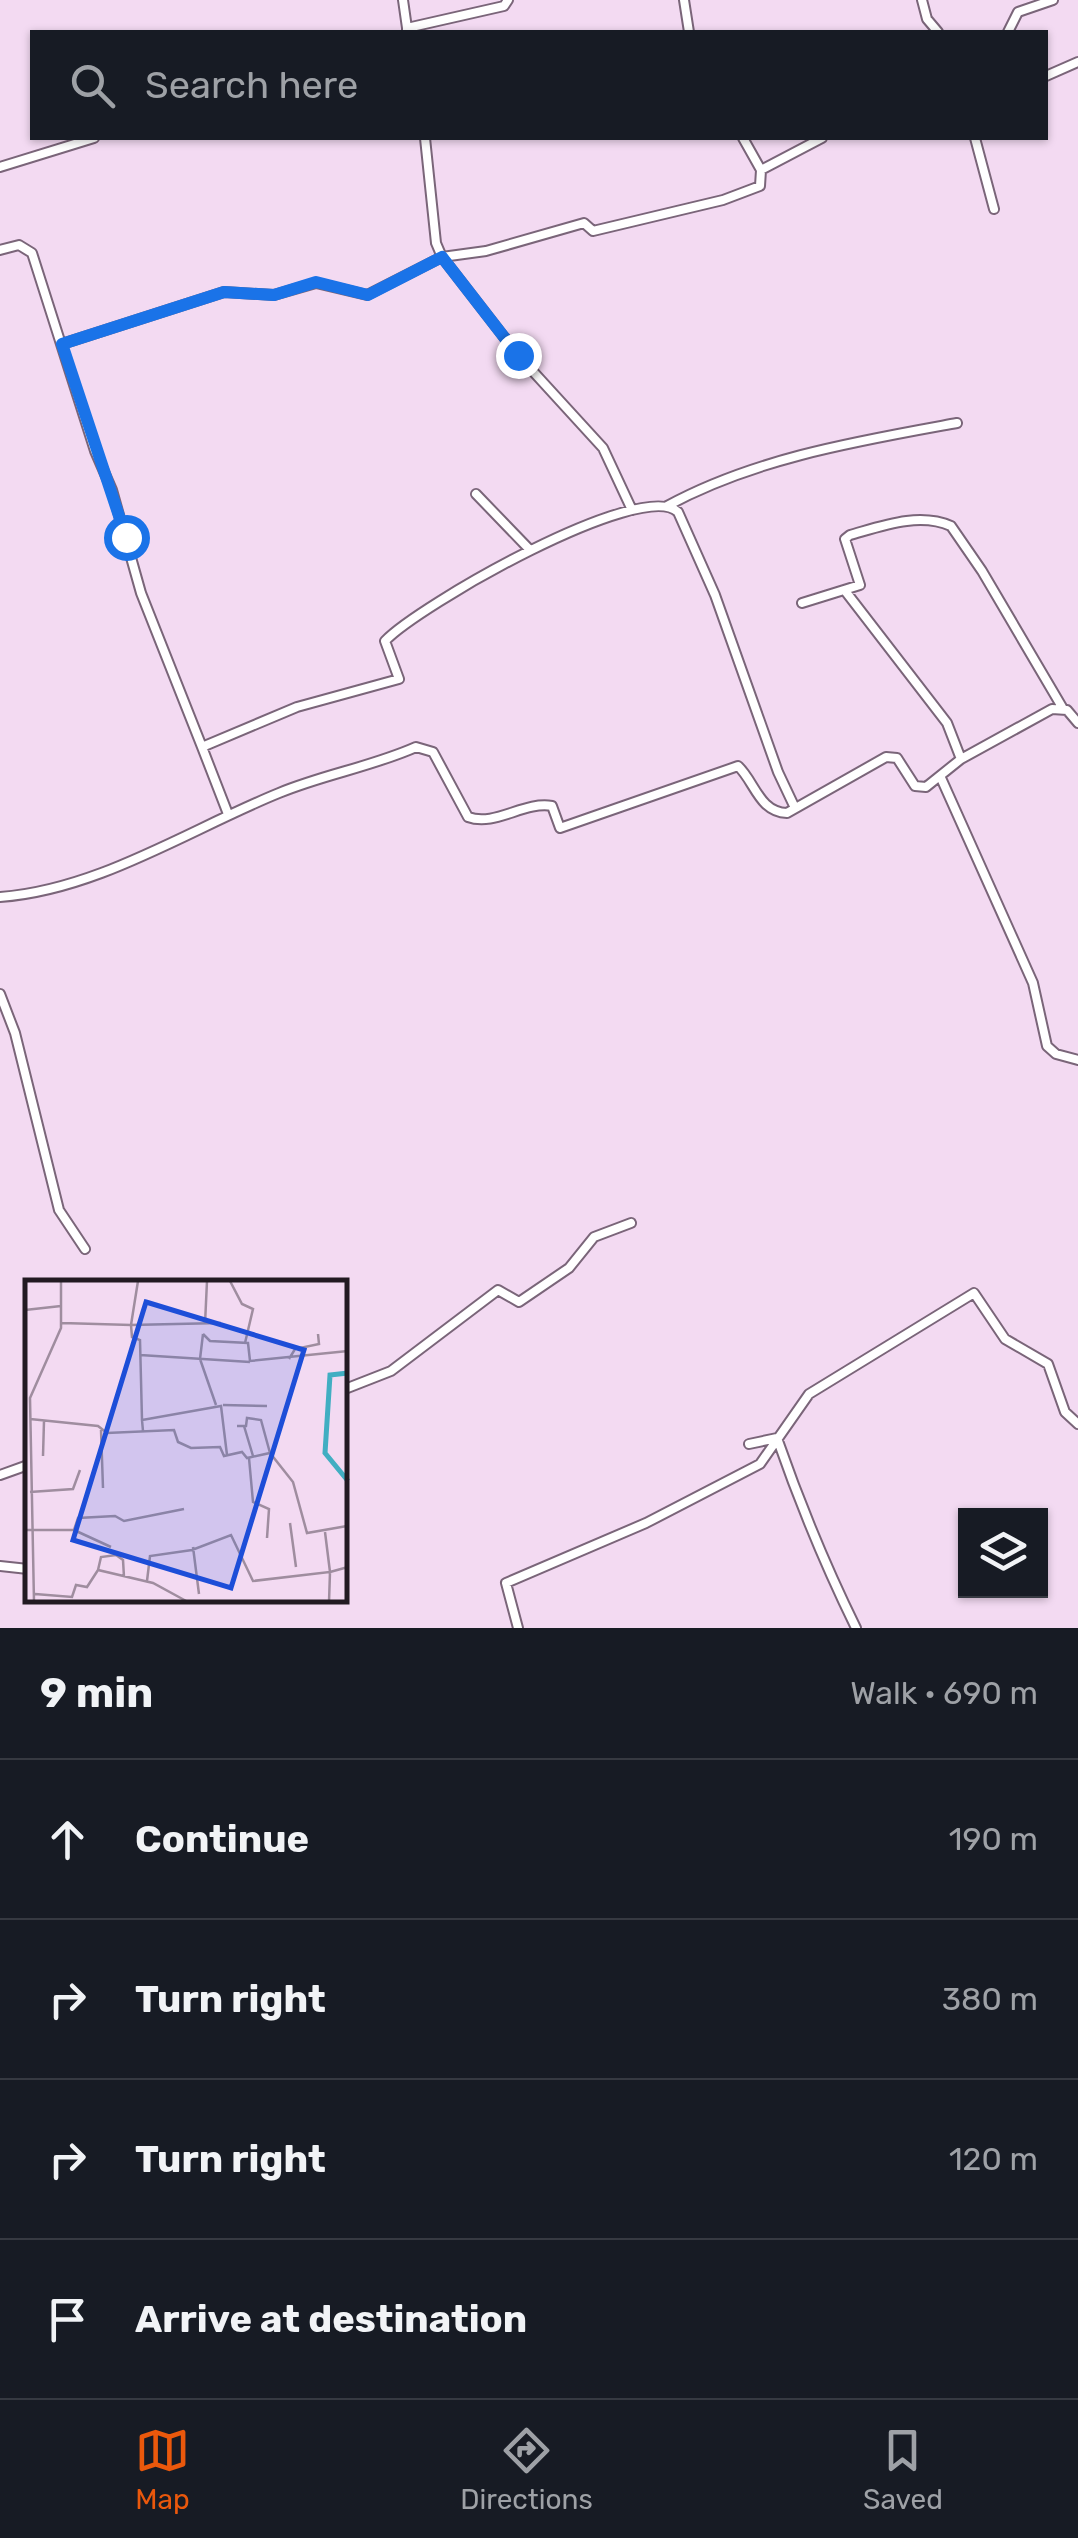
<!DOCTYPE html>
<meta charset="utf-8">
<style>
body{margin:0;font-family:Rubik,sans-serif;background:#20242c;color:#f1f3f6}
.controls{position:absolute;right:30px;bottom:30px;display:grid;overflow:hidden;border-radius:0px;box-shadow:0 2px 8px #0004}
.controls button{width:90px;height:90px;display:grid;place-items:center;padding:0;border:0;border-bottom:2px solid #363941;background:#171b24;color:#f1f3f6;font:50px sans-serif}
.stop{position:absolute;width:30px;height:30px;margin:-22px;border:8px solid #1a73e8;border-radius:50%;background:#fff}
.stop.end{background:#1a73e8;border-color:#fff;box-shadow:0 2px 10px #0008}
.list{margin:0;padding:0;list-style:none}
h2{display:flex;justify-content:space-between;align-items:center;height:130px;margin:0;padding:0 40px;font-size:42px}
h2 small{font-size:32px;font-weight:400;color:#9ea1a6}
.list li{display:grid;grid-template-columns:65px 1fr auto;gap:30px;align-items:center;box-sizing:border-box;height:160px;padding:0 40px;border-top:2px solid #363941}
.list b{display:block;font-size:38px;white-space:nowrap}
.list em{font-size:32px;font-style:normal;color:#9ea1a6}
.icon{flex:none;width:55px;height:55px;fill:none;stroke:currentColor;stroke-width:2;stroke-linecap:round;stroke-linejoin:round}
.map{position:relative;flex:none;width:1078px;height:1628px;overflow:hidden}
.search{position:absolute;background:#171b24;box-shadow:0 2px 8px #0004;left:30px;right:30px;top:30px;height:110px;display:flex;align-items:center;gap:25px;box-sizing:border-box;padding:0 35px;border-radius:0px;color:#9ea1a6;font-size:38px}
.sheet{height:770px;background:#171b24}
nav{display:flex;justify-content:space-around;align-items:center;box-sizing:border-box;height:140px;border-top:2px solid #363941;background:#171b24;font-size:28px;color:#9ea1a6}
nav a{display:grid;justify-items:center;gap:5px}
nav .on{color:#ea580c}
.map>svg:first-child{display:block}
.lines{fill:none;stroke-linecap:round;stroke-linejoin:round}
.street-casing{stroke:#7a6579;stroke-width:12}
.street{stroke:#fff;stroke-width:8}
.route{stroke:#1a73e8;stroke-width:12}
.inset-river{fill:none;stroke:#41aec2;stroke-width:5}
.inset-road{fill:none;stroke:#9f8d9f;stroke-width:2.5}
.view{fill:#1d4ed8;fill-opacity:0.15;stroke:#1d4ed8;stroke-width:5}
.inset-edge{fill:none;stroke:#221a22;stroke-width:5}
</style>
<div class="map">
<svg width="1078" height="1628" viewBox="0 0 1078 1628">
<rect width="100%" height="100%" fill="#f3daf2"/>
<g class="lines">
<g class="street-casing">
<path id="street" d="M403,0L407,28
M684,0L689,32
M922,0L927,19L938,32
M407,32V28L504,6L508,0
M1008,32L1018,12L1053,0
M1046,76L1078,62
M425,138L436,243L442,257L518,355L603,448L632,510
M743,138L761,170L822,138
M975,138L994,209
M0,167L94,138
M0,250L19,245L32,253L95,451L112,490L141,593L202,747
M62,344L224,292L274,295L316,283L367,295L442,257L486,251L584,223L593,231L723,200L760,186L761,170
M476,494L530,550
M667,506C755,458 858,441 957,423
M846,592L947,723L961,759
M802,603L860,585L845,539L850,535C882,526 919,512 951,526L982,571L1062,707
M941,778L1033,983L1047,1046L1056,1054L1078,1060
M228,814L202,747L297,707L399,679L385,641C418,606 641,478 678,512L715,595L778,772L795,808
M0,897C98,890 190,829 279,793C325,774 371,767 416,747L433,752L468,817C495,827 524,801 552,806L560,828L738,766C755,782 759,812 787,813L886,757L897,758L915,786L926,787L961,759L1052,709L1067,710L1078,723
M0,994L15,1033L59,1210L85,1249
M345,1389L391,1371L498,1290L519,1302L569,1268L594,1237L631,1223
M749,1444L777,1438C800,1504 826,1567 856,1628
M0,1475L28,1465
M0,1566L28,1569
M518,1628L506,1583L646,1523L760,1464L809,1394L974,1293L1005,1339L1048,1364L1065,1412L1078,1424"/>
</g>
<use href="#street" class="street"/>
</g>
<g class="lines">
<path class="route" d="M126,537L62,344L224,292L274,295L316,282L368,295L442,257L518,355"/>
</g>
<g transform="translate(25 1280)">
<rect width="322" height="322" fill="#f3daf2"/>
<path class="inset-river" d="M323,93L305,95L300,173L323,201"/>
<path class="inset-road" d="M205,1L217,24L228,29L220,63M0,30L36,26M37,43L106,45L113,1M180,44L182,1M178,54L185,61L223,63L225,81L323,71M178,54L175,79L191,125M115,75L225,82M264,79L270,69L294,64L293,54M198,125L242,126M5,139L73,146L82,153L149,150L153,162L166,168L195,167L199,176L217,172L222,178L245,173L268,202L282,253L322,246M117,140L115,60L107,57L106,45L196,43M212,146H221L222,138L236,140L245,173M219,146L228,176M76,150L78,208M118,151L117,140L196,126L202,175M18,176L19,141M224,178L228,222L244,229L242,258M5,212L48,209L55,190M265,243L271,287M0,250H49L53,238L90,236L99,241L159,229M49,250L86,267M168,267L174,314M73,290L76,277L91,275L98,280L99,297M122,301L125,276L167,270L206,255L228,301L305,292L300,252M10,314L47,317L51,305L62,307L73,290L128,303L163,322M9,322L5,118L36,48V1M177,322H214M304,322L305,292L323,287"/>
<path class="view" d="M121,22L279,70L206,308L48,260Z"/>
<rect width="322" height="322" class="inset-edge"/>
</g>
</svg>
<div class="controls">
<button><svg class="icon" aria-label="layers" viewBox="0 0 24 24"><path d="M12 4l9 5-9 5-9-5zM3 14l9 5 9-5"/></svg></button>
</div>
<div class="stop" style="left:126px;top:537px"></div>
<div class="stop end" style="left:518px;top:355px"></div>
<div class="search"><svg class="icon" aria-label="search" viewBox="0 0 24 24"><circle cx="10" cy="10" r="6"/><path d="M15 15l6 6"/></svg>Search here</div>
</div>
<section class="sheet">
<h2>9 min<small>Walk · 690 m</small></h2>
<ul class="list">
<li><svg class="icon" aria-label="ahead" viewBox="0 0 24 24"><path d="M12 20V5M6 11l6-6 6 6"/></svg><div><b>Continue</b></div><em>190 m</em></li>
<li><svg class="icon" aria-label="right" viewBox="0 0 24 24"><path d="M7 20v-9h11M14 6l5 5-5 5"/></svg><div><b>Turn right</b></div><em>380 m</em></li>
<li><svg class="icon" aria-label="right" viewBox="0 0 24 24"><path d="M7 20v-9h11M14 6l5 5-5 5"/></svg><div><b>Turn right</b></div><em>120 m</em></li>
<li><svg class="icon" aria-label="arrive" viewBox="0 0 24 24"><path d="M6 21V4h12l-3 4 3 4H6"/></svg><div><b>Arrive at destination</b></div></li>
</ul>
</section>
<nav>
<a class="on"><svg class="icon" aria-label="map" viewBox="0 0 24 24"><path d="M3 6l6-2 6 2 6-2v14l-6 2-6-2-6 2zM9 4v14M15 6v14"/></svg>Map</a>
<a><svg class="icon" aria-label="directions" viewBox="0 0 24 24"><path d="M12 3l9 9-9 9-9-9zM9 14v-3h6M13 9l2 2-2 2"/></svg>Directions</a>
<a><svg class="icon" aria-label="saved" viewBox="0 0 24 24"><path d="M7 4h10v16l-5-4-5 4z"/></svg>Saved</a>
</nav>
